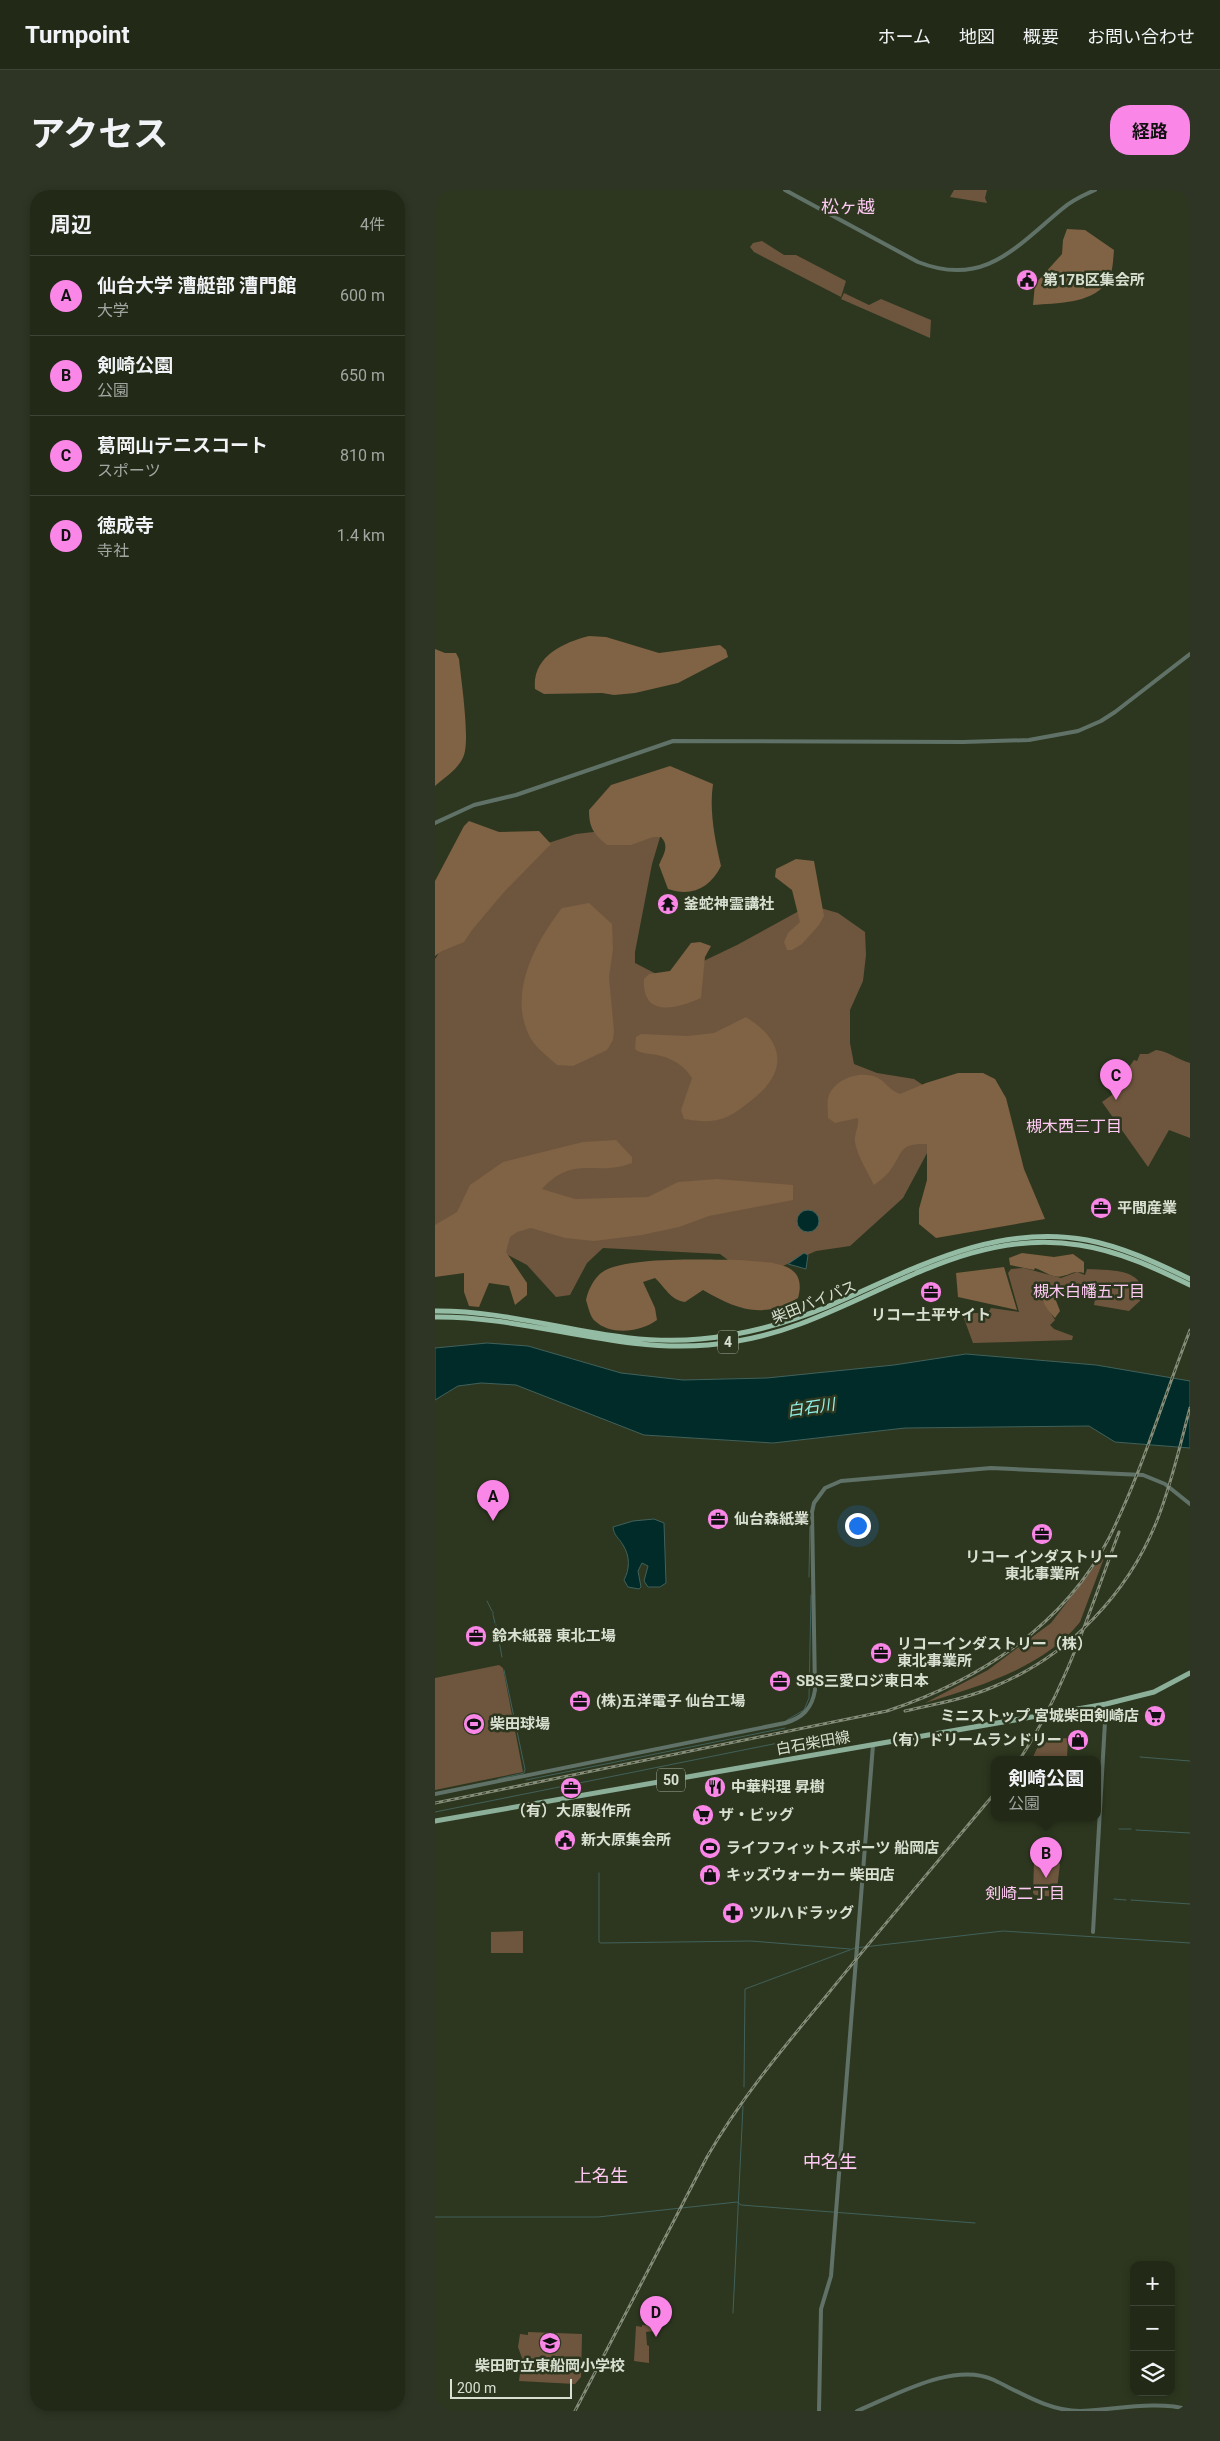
<!DOCTYPE html>
<html lang="ja">
<meta charset="utf-8">
<style>
body{margin:0;font-family:Roboto,"Noto Sans JP",sans-serif;background:#2e3524;color:#f1f3f6}
.controls{position:absolute;right:15px;bottom:15px;display:grid;overflow:hidden;border-radius:10px;box-shadow:0 2px 8px #0003}
.controls button{width:45px;height:45px;display:grid;place-items:center;padding:0;border:0;border-bottom:1px solid #3f4536;background:#222917;color:#f1f3f6;font:25px sans-serif}
.scale{position:absolute;left:15px;bottom:12px;width:122px;box-sizing:border-box;padding-left:5px;border:2px solid #d9e0d1;border-top:0;font-size:14px;line-height:18px;white-space:nowrap;color:#d9e0d1;-webkit-text-stroke:4px #2d371f;paint-order:stroke}
.you{position:absolute;left:422px;top:1335px;width:18px;height:18px;margin:-12px;border:4px solid #fff;border-radius:50%;background:#1a73e8;box-shadow:0 0 0 8px #1a73e833}
.badge{display:grid;place-items:center;width:32px;height:32px;border-radius:50%;background:#fa87e7;color:#111;font-size:16px;font-weight:700}
.pin{position:absolute;translate:-50% -41px;filter:drop-shadow(0 1px 2px #0008)}
.pin::after{content:'';position:absolute;top:26px;width:18px;height:15px;background:inherit;clip-path:polygon(0 0,100% 0,50% 100%)}
.popup{position:absolute;left:556px;top:1566px;width:110px;height:65px;box-sizing:border-box;display:grid;place-content:center;border-radius:10px;background:#222917;filter:drop-shadow(0 1px 4px #0005);font-size:16px;white-space:nowrap;color:#a2a6a1}
.popup b{font-size:19px;color:#f1f3f6}
.popup::after{content:'';position:absolute;left:50%;top:100%;margin-left:-10px;border:10px solid transparent;border-top-color:#222917}
.list{margin:0;padding:0;list-style:none}
h2{display:flex;justify-content:space-between;align-items:center;height:65px;margin:0;padding:0 20px;font-size:21px}
h2 small{font-size:16px;font-weight:400;color:#a2a6a1}
.list li{display:grid;grid-template-columns:32px 1fr auto;gap:15px;align-items:center;box-sizing:border-box;height:80px;padding:0 20px;border-top:1px solid #3f4536}
.list b{display:block;font-size:19px;white-space:nowrap}
.list p{margin:0;font-size:16px;white-space:nowrap;color:#a2a6a1}
.list em{font-size:16px;font-style:normal;color:#a2a6a1}
.icon{flex:none;width:28px;height:28px;fill:none;stroke:currentColor;stroke-width:2;stroke-linecap:round;stroke-linejoin:round}
.map{position:relative;flex:none;width:755px;height:2221px;overflow:hidden;border-radius:20px}
header{display:flex;align-items:center;gap:30px;box-sizing:border-box;height:70px;padding:0 25px;background:#222917;border-bottom:1px solid #3f4536}
header strong{font-size:24px}
nav{display:flex;gap:28px;margin-inline-start:auto;font-size:18px}
.intro{display:flex;align-items:center;justify-content:space-between;box-sizing:border-box;height:120px;padding:0 30px}
h1{margin:0;font-size:35px}
.button{padding:12px 22px;border-radius:20px;background:#fa87e7;color:#111;font-size:18px;font-weight:700}
main{display:flex;gap:30px;padding:0 30px}
aside{flex:1;background:#222917;border-radius:20px;box-shadow:0 2px 8px #0003}
.map>svg:first-child{display:block}
.green{fill:#6e563e}
.forest{fill:#806244}
.water{fill:#002b29;stroke:#41615b}
.lines{fill:none;stroke-linecap:round;stroke-linejoin:round}
.stream{stroke:#41615b;stroke-width:1}
.tertiary{stroke:#607267;stroke-width:4}
.primary{stroke:#8baf99;stroke-width:5}
.trunk{stroke:#94bba3;stroke-width:5}
.rail-casing{stroke:#858d7a;stroke-width:3}
.rail{stroke:#2d371f;stroke-width:1;stroke-dasharray:4;stroke-linecap:butt}
.labels{text-anchor:middle;stroke-width:5;stroke-linejoin:round;paint-order:stroke}
.shield{fill:#2d371f;stroke:#a5ad9c;stroke-width:1}
.shield-label{font-size:14px;font-weight:bold;fill:#d9e0d1}
.poi-label{font-size:15px;font-weight:bold;fill:#d9e0d1;stroke:#2d371f;text-anchor:start}
.street-label{font-size:15px;fill:#d9e0d1;stroke:#2d371f}
.neighbourhood-label{font-size:16px;fill:#fec9f2;stroke:#2d371f}
.water-label{font-size:16px;font-style:italic;fill:#93f0e8;stroke:#2d371f}
.quarter-label{font-size:18px;fill:#fec9f2;stroke:#2d371f}
</style>
<header>
<strong>Turnpoint</strong>
<nav><a>ホーム</a><a>地図</a><a>概要</a><a>お問い合わせ</a></nav>
</header>
<div class="intro"><h1>アクセス</h1><a class="button">経路</a></div>
<main>
<aside>
<h2>周辺<small>4件</small></h2>
<ul class="list">
<li><span class="badge">A</span><div><b>仙台大学 漕艇部 漕門館</b><p>大学</p></div><em>600 m</em></li>
<li><span class="badge">B</span><div><b>剣崎公園</b><p>公園</p></div><em>650 m</em></li>
<li><span class="badge">C</span><div><b>葛岡山テニスコート</b><p>スポーツ</p></div><em>810 m</em></li>
<li><span class="badge">D</span><div><b>徳成寺</b><p>寺社</p></div><em>1.4 km</em></li>
</ul>
</aside>
<div class="map">
<svg width="755" height="2221" viewBox="0 0 755 2221">
<rect width="100%" height="100%" fill="#2d371f"/>
<path class="green" d="M519,0H552L550,8L552,13L515,7Z
M327,51L349,65H361L411,91L406,107L319,62L315,57L318,53Z
M409,103L434,115L446,109L496,130L495,148L406,109Z
M229,634L217,674L200,762V773L231,789L302,755L375,715L403,723L430,742L431,765L428,791L415,820V853L419,874L442,883L479,889L509,909L507,935L468,1008L415,1056L381,1061L339,1080L305,1079L285,1064L168,1058L152,1073L135,1105L121,1107L92,1075L43,1049L0,1038V769L17,743L98,658L141,644Z
M721,860C733,861 743,870 755,873V948L734,940L713,977L667,912C679,903 697,894 694,877L699,870L702,871L705,864H713Z
M589,1078L626,1088L642,1082L650,1085L652,1079C667,1080 704,1078 706,1098C707,1102 706,1106 706,1110L694,1121L659,1115L662,1097L642,1095L608,1097V1111L620,1130L615,1135L619,1139L638,1146L637,1150L538,1153L527,1123H553L556,1118L584,1122L573,1083L576,1079Z
M672,1360L645,1432C608,1478 545,1496 490,1513L553,1480L616,1433Z
M64,1475L68,1478L88,1582L0,1600V1488Z
M633,1548L632,1569H597L606,1550Z
M602,1670L622,1671L625,1674L621,1707L600,1705L598,1703L599,1672Z
M88,1741V1763H56V1742Z
M207,2135L219,2136V2141L211,2142L212,2155L214,2156V2173L199,2171L201,2136L207,2137Z
M93,2142L147,2144L146,2187L140,2194L84,2191L87,2168L83,2157L85,2144L93,2145Z"/>
<path class="forest" d="M632,39L650,40L679,60C678,70 678,86 671,94C654,114 622,113 598,115L600,94L627,64L628,50Z
M154,446L171,447L224,463L285,455L291,460L293,467L243,493L200,503L179,505L167,503L109,504L100,499C97,467 127,453 154,446Z
M0,459L10,463H21L24,469C26,489 35,548 29,565C24,579 10,587 0,596Z
M235,576L278,594C274,621 280,650 286,676C275,698 257,707 233,699L224,675C228,665 235,656 226,647H218L196,655H172C159,644 154,638 154,620L176,595Z
M34,631L64,642L104,641L116,654L69,702L37,740L29,752L7,761L0,766V691L29,636Z
M361,669L379,671L389,726L384,735L367,754L357,760H352L349,752L353,743L365,732L357,700L340,687L341,679Z
M154,713L177,734L178,759L174,787L179,841L178,850L172,860L138,876L122,875C112,866 98,856 93,843C74,801 101,751 127,718Z
M265,752L276,756L270,767L266,808C241,819 207,828 209,789L214,784L235,781L256,753Z
M311,827C353,853 352,885 313,913C302,922 290,930 276,931C267,932 258,930 249,929L246,920L257,888C250,877 239,869 226,866C216,863 207,865 200,859L201,847L206,844L252,846L279,843Z
M523,883H548L560,889L571,908L589,979L610,1029L501,1048L484,1034V1019L492,990V954C463,953 469,962 454,982C450,987 444,991 439,995C434,984 418,959 420,947C421,940 424,935 423,928L400,933L393,928C393,922 392,914 393,908C398,889 426,879 443,888C452,893 454,900 465,904L491,893Z
M181,950L197,967V973C162,987 139,964 107,999L140,1009L213,1007L243,992L282,989L358,995V1010L274,1026L244,1037L207,1045L159,1051L130,1048L96,1038L82,1042L75,1047L71,1062L92,1093V1105L80,1115L74,1096L54,1093L44,1117L34,1116L29,1102V1083L0,1087V1035L22,1022L35,995L68,972L148,952Z
M587,1063L619,1067L638,1064L649,1072V1083C636,1081 638,1084 628,1086C618,1089 609,1081 600,1078L599,1080L575,1075L574,1068Z
M305,1070C331,1073 374,1069 363,1108C327,1130 301,1119 268,1100L250,1112C235,1110 230,1097 220,1088L208,1092L220,1118L222,1130C206,1142 176,1146 160,1131C155,1127 153,1116 151,1110C153,1100 158,1090 166,1083C188,1066 275,1070 305,1070Z
M569,1077L582,1120L523,1107L521,1083Z
M642,1096L660,1100L631,1101L621,1104L620,1108L625,1121L620,1128C592,1099 617,1097 642,1096Z"/>
<path class="water" d="M362 1031a11 11 0 1 1 22 0a11 11 0 1 1-22 0Z
M369,1063L373,1065L371,1079L353,1074Z
M52,1153L93,1156L186,1183L248,1190L332,1188L459,1175L531,1164L661,1175L755,1191V1258L680,1252L654,1236L470,1238L338,1253L209,1245L81,1195L46,1193L23,1196L0,1210V1158Z
M219,1329L229,1333L231,1393L225,1397H213L209,1391L213,1376L207,1373L203,1381L206,1397L204,1399L193,1397L189,1390C195,1379 195,1366 188,1355C184,1348 179,1346 178,1337L198,1331Z"/>
<g class="lines">
<path class="stream" d="M374,1387L375,1326
M52,1411L57,1421
M58,1422V1424
M58,1425L60,1433
M61,1435L67,1467
M352,1530L369,1520L374,1508L376,1405
M705,1567L755,1571
M63,1589L89,1583L90,1579L69,1480
M91,1590L350,1538
M0,1622L378,1546
M684,1639H696
M701,1640L755,1643
M164,1683V1752L166,1753L316,1751L415,1759
M679,1709L691,1710
M696,1710L755,1714
M309,1897L310,1799L420,1758L568,1741L755,1753
M0,2027H163L302,2012L306,2015L540,2033
M298,2123L308,1916"/>
<path class="tertiary" d="M350,0L483,72C549,98 581,57 627,19C637,10 649,5 660,0
M0,633L39,615L81,605L238,551L528,552L594,550L643,541L666,531L680,522L755,464
M0,1604L350,1533C367,1528 377,1519 380,1500L377,1322L379,1313L390,1298L406,1291L556,1278L708,1285L730,1294L755,1314
M658,1742L671,1514
M384,2221L386,2119L396,2086L401,2022L438,1555
M422,2221C461,2205 519,2171 559,2190C586,2203 614,2221 645,2221C678,2220 723,2210 755,2220"/>
<path class="primary" d="M0,1631L671,1514L719,1502L755,1483"/>
<path class="trunk" d="M0,1121C90,1120 175,1158 265,1149C310,1145 353,1133 394,1116C477,1080 558,1033 652,1050C688,1057 722,1073 755,1089
M0,1127C93,1126 180,1163 273,1155C304,1152 336,1145 365,1134C456,1100 542,1038 644,1055C684,1061 720,1078 755,1095"/>
<g class="rail-casing">
<path id="rail" d="M470,1521C500,1514 530,1509 558,1497C634,1466 694,1403 723,1328C737,1292 745,1255 755,1218
M585,1569C631,1499 655,1420 684,1342
M0,1613L452,1521C543,1491 629,1436 674,1348C707,1282 728,1209 755,1140
M140,2221L272,1967C306,1908 349,1857 392,1805C447,1737 504,1670 560,1603"/>
</g>
<use href="#rail" class="rail"/>
</g>
<defs>
<g id="civic-disc" transform="scale(1.125)"><circle r="9.5" fill="#fa87e7" stroke="#2d371f"/><path d="M-.6-6.5H3V-4.5H.6V-3L4-1V1h2V6H-6V1h2V-1L-.6-3ZM-1.2 2.5V6h2.4V2.5Z" fill="#111"/></g>
<g id="temple-disc" transform="scale(1.125)"><circle r="9.5" fill="#fa87e7" stroke="#2d371f"/><path d="M0-6L5-2H3V0L6.5 2.5H4V6H1.5V3h-3V6H-4V2.5H-6.5L-3 0V-2H-5Z" fill="#111"/></g>
<g id="office-disc" transform="scale(1.125)"><circle r="9.5" fill="#fa87e7" stroke="#2d371f"/><path d="M-6-3h4V-5.5h4V-3h4V5H-6ZM-1-4.5V-3h2v-1.5ZM-6 0V1H6V0Z" fill="#111"/></g>
<g id="supermarket-disc" transform="scale(1.125)"><circle r="9.5" fill="#fa87e7" stroke="#2d371f"/><path d="M-6-5.5h2.5l.6 2H6L4.5 2H-2.5L-4.4-4H-6ZM-1.5 3.2a1.3 1.3 0 1 0 .1 0ZM3 3.2a1.3 1.3 0 1 0 .1 0Z" fill="#111"/></g>
<g id="stadium-disc" transform="scale(1.125)"><circle r="9.5" fill="#fa87e7" stroke="#2d371f"/><path d="M0-5a6.5 5 0 1 0 0 10a6.5 5 0 1 0 0-10ZM-3.5-1.8h7v3.6h-7Z" fill="#111"/></g>
<g id="shop-disc" transform="scale(1.125)"><circle r="9.5" fill="#fa87e7" stroke="#2d371f"/><path d="M-5-2.5h2.3a2.7 3.5 0 0 1 5.4 0H5L5.5 6h-11ZM-1.5-2.5h3a1.5 2.3 0 0 0-3 0Z" fill="#111"/></g>
<g id="restaurant-disc" transform="scale(1.125)"><circle r="9.5" fill="#fa87e7" stroke="#2d371f"/><path d="M-5-6h1v4h1v-4h1v4h1v-4h1v5L-1.5 .5V6h-2V.5L-5-1ZM5-6V6H3V1.5H1.5Q1.5-4 5-6Z" fill="#111"/></g>
<g id="pharmacy-disc" transform="scale(1.125)"><circle r="9.5" fill="#fa87e7" stroke="#2d371f"/><path d="M-2-6h4v4h4v4h-4v4h-4v-4h-4v-4h4Z" fill="#111"/></g>
<g id="school-disc" transform="scale(1.125)"><circle r="9.5" fill="#fa87e7" stroke="#2d371f"/><path d="M0-5L7-2L0 1L-7-2ZM-4 1L0 2.5L4 1V4Q0 6-4 4Z" fill="#111"/></g>
</defs>
<g fill-rule="evenodd">
<use href="#civic-disc" x="592" y="90"/>
<use href="#temple-disc" x="233" y="714"/>
<use href="#office-disc" x="666" y="1018"/>
<use href="#office-disc" x="496" y="1102"/>
<use href="#office-disc" x="283" y="1329"/>
<use href="#office-disc" x="607" y="1344"/>
<use href="#office-disc" x="41" y="1446"/>
<use href="#office-disc" x="446" y="1463"/>
<use href="#office-disc" x="345" y="1491"/>
<use href="#office-disc" x="145" y="1511"/>
<use href="#supermarket-disc" x="720" y="1526"/>
<use href="#stadium-disc" x="39" y="1534"/>
<use href="#shop-disc" x="643" y="1550"/>
<use href="#restaurant-disc" x="280" y="1597"/>
<use href="#office-disc" x="136" y="1598"/>
<use href="#supermarket-disc" x="268" y="1625"/>
<use href="#civic-disc" x="130" y="1650"/>
<use href="#stadium-disc" x="275" y="1658"/>
<use href="#shop-disc" x="275" y="1685"/>
<use href="#pharmacy-disc" x="298" y="1723"/>
<use href="#school-disc" x="115" y="2153"/>
</g>
<g class="labels">
<g class="shield">
<rect x="283" y="1140.5" width="20" height="23" rx="4"/>
<rect x="222" y="1578.5" width="28" height="23" rx="4"/>
</g>
<g class="shield-label">
<text x="293" y="1157">4</text>
<text x="236" y="1595">50</text>
</g>
<g class="poi-label">
<text x="608" y="95">第17B区集会所</text>
<text x="249" y="719">釜蛇神霊講社</text>
<text x="682" y="1023">平間産業</text>
<text x="496" y="1130" text-anchor="middle">リコー土平サイト</text>
<text x="299" y="1334">仙台森紙業</text>
<text x="607" y="1372" text-anchor="middle">リコー インダストリー<tspan x="607" dy="17">東北事業所</tspan></text>
<text x="57" y="1451">鈴木紙器 東北工場</text>
<text x="462" y="1459">リコーインダストリー（株）<tspan x="462" dy="17">東北事業所</tspan></text>
<text x="361" y="1496">SBS三愛ロジ東日本</text>
<text x="161" y="1516">(株)五洋電子 仙台工場</text>
<text x="704" y="1531" text-anchor="end">ミニストップ 宮城柴田剣崎店</text>
<text x="55" y="1539">柴田球場</text>
<text x="627" y="1555" text-anchor="end">（有）ドリームランドリー</text>
<text x="296" y="1602">中華料理 昇樹</text>
<text x="136" y="1626" text-anchor="middle">（有）大原製作所</text>
<text x="284" y="1630">ザ・ビッグ</text>
<text x="146" y="1655">新大原集会所</text>
<text x="291" y="1663">ライフフィットスポーツ 船岡店</text>
<text x="291" y="1690">キッズウォーカー 柴田店</text>
<text x="314" y="1728">ツルハドラッグ</text>
<text x="115" y="2181" text-anchor="middle">柴田町立東船岡小学校</text>
</g>
<g class="street-label">
<text transform="translate(379 1112) rotate(-22)" y="5">柴田バイパス</text>
<text transform="translate(378 1553) rotate(-10)" y="5">白石柴田線</text>
</g>
<g class="neighbourhood-label">
<text x="639" y="942">槻木西三丁目</text>
<text x="654" y="1107">槻木白幡五丁目</text>
<text x="590" y="1709">剣崎二丁目</text>
</g>
<g class="water-label">
<text transform="translate(376 1217) rotate(-8)" y="6">白石川</text>
</g>
<g class="quarter-label">
<text x="413" y="23">松ヶ越</text>
<text x="395" y="1978">中名生</text>
<text x="166" y="1992">上名生</text>
</g>
</g>
</svg>
<div class="controls">
<button>+</button>
<button>−</button>
<button><svg class="icon" aria-label="layers" viewBox="0 0 24 24"><path d="M12 4l9 5-9 5-9-5zM3 14l9 5 9-5"/></svg></button>
</div>
<div class="scale">200 m</div>
<div class="you"></div>
<div class="pin badge" style="left:58px;top:1331px">A</div>
<div class="pin badge" style="left:611px;top:1688px">B</div>
<div class="popup"><b>剣崎公園</b>公園</div>
<div class="pin badge" style="left:681px;top:910px">C</div>
<div class="pin badge" style="left:221px;top:2147px">D</div>
</div>
</main>
